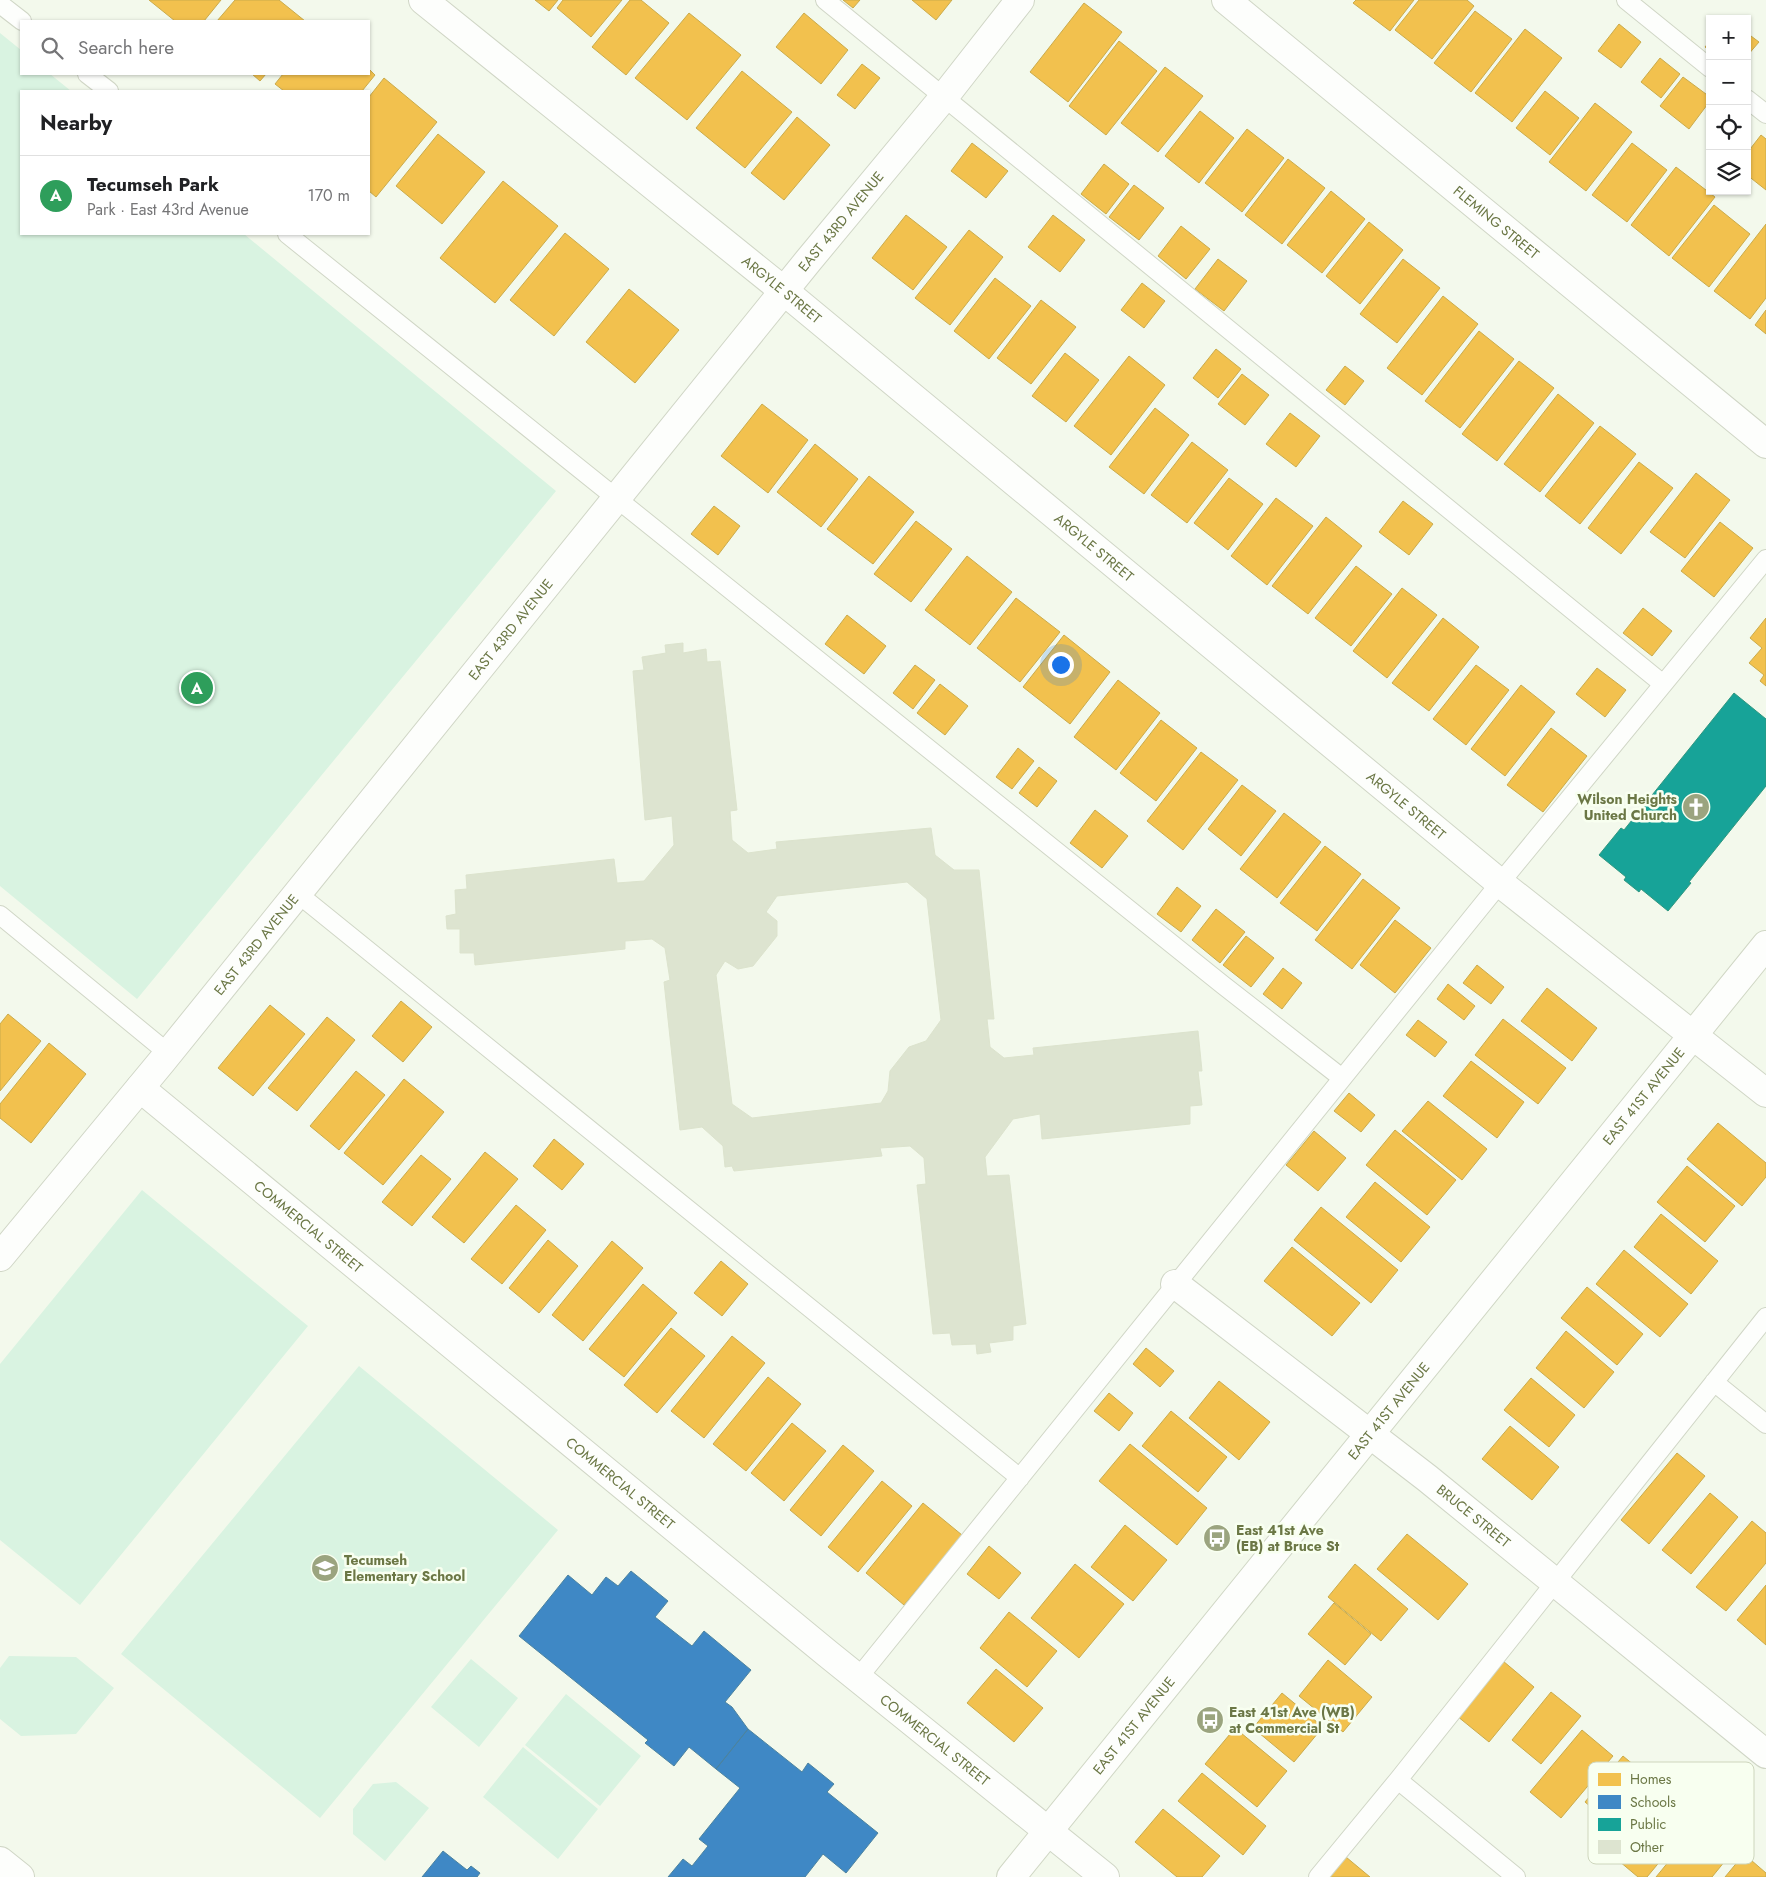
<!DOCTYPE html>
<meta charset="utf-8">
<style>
body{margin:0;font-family:Jost,sans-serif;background:#f2f2f2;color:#202124}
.controls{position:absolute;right:15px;top:15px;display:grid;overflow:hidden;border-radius:0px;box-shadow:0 1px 4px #0004}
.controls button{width:45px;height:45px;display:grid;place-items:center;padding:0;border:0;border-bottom:1px solid #e0e0e0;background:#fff;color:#202124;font:25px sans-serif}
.you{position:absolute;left:1060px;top:664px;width:18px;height:18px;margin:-12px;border:4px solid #fff;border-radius:50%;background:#1a73e8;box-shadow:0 0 0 8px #1a73e833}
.badge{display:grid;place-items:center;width:32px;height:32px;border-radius:50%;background:#7c3aed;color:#fff;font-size:16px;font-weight:700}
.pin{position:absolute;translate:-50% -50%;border:2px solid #fff;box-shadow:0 1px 5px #0006}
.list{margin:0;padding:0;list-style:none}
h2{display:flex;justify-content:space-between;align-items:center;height:65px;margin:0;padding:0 20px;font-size:21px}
h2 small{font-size:16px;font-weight:400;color:#757577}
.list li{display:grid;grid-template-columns:32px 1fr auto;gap:15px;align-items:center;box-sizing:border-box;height:80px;padding:0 20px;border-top:1px solid #e0e0e0}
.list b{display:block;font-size:19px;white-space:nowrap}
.list p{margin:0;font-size:16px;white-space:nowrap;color:#757577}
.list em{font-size:16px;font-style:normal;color:#757577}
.icon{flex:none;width:28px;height:28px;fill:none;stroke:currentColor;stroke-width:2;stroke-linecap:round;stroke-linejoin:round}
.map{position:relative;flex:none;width:1766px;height:1877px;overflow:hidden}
.search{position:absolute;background:#fff;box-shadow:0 1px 4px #0004;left:20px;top:20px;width:350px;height:55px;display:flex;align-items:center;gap:12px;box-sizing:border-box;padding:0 18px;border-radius:0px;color:#757577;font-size:19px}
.panel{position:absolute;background:#fff;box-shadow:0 1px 4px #0004;left:20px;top:90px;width:350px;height:145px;border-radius:0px}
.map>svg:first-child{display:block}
.green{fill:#d9f3e1}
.homes{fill:#f2c14e;stroke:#caab4b}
.schools{fill:#3f88c5;stroke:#4c839f}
.public{fill:#17a398;stroke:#30967f}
.building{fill:#dde4d0;stroke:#dce3cd;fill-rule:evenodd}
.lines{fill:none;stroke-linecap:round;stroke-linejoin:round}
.service-casing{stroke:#d0d6c6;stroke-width:20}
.minor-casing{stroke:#d0d6c6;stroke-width:30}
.secondary-casing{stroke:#d0d7c5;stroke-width:30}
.service{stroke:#fdfefc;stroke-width:18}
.minor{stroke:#fdfefc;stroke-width:28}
.secondary{stroke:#fdfefc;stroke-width:28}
.labels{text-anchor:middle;stroke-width:5;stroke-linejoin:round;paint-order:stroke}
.street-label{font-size:14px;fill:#6b7745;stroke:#f8fff0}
.poi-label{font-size:14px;font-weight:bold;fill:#6b7745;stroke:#f8fff0;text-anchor:start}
.key{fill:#f8fff0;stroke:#ced6bd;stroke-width:1}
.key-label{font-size:14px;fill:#6b7745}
</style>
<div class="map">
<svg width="1766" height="1877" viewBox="0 0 1766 1877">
<rect width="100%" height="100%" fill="#f3f9ec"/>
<path class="green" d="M0,33L21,50V74H50L71,91H21V234H244L556,491L137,999L0,886Z
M142,1190L308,1326L80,1605L0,1540V1364Z
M359,1366L558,1530L320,1818L121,1654Z
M9,1656L76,1657L114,1688L76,1734L21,1736L0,1719V1668Z
M471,1659L518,1698L479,1747L431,1707Z
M566,1694L641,1756L600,1806L525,1745Z
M523,1747L598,1809L558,1859L483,1797Z
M396,1782L429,1808L385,1861L353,1834V1809L373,1784Z"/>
<path class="homes" d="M149,0H221L204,21H175Z
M235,0H279L305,21H217Z
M535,0H558L549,11Z
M563,0H622L591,37L557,8Z
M630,0H641L669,23L626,75L592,47Z
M843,0H860L853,8Z
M912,0H952L936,20Z
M1356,0H1414L1390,31L1353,3Z
M1419,0H1467L1474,6L1432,59L1395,30Z
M1084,3L1122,32L1068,102L1030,72Z
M1475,11L1512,39L1471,92L1434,63Z
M689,13L741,55L687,120L635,78Z
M804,13L848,50L821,84L776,47Z
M1619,24L1641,42L1621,68L1598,51Z
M1525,29L1562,58L1512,122L1475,93Z
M1747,33L1759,42L1747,56Z
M1119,41L1157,71L1106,135L1069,106Z
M1710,41V51L1705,47Z
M1660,58L1680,74L1661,98L1641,82Z
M862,64L880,78L855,109L837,95Z
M1165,67L1203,96L1158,152L1121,123Z
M369,69L375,75L362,91H284L275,84L283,74H369Z
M742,71L792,112L745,168L696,128Z
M252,74H266L260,81Z
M1683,77L1710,97V101L1689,129L1660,106Z
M384,78L437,122L376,197L369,191V97Z
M1545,91L1579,118L1550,155L1516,128Z
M1595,103L1632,132L1586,191L1549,162Z
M1200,111L1234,138L1199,183L1165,156Z
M797,117L830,145L784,200L751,173Z
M1247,129L1284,158L1242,212L1205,183Z
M438,134L485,172L442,224L396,186Z
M1761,135L1766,139V190L1747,175V153Z
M972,143L1008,171L986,198L951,171Z
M1632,143L1667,170L1627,222L1592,195Z
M1288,159L1325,188L1282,244L1245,215Z
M1104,164L1129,184L1106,214L1081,194Z
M1676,167L1715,197L1669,256L1631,225Z
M503,181L558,226L495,303L440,258Z
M1134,185L1164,208L1139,240L1109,217Z
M1331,191L1365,219L1322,273L1287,245Z
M1714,205L1750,234L1709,287L1672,258Z
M906,215L947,247L913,290L872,258Z
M1053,215L1085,240L1060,272L1028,247Z
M1369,222L1403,250L1360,304L1326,276Z
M1766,224V298L1750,319L1714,291Z
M1181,226L1210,249L1186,279L1158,256Z
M969,230L1003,257L950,325L915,298Z
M565,233L609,269L554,336L510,300Z
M1218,259L1247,281L1224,311L1195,289Z
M1403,259L1440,288L1397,343L1360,314Z
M995,278L1031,306L989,359L954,331Z
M1142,283L1165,301L1144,328L1121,310Z
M629,289L679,330L635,383L586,342Z
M1443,296L1478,324L1422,395L1387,368Z
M1041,300L1076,327L1031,384L997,358Z
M1766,310V334L1755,325Z
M1479,331L1514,359L1460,428L1425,401Z
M1216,349L1241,369L1218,398L1193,378Z
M1065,353L1099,380L1066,422L1032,396Z
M1129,356L1165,385L1111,455L1074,426Z
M1519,361L1554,388L1497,461L1462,434Z
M1345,366L1364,381L1345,405L1326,390Z
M1242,374L1269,395L1245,425L1218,404Z
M1558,394L1594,423L1540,492L1504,464Z
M762,404L808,440L768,493L721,456Z
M1155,408L1189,435L1144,494L1109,467Z
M1290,413L1320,436L1296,467L1266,444Z
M1600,426L1636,454L1580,524L1545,496Z
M1192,442L1228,470L1187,523L1151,495Z
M815,444L858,479L821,527L777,492Z
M1639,462L1673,488L1621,554L1588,528Z
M1696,473L1730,500L1685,558L1650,532Z
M869,476L914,512L873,564L827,529Z
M1229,478L1263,504L1228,550L1194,523Z
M1276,498L1313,526L1267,585L1231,556Z
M1403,501L1433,524L1409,555L1379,532Z
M714,506L740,526L718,555L691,534Z
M1326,517L1362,546L1308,614L1272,586Z
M916,521L952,549L911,602L874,574Z
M1720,522L1753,548L1714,597L1681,571Z
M967,556L1012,592L970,645L925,610Z
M1356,566L1392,594L1351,646L1315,618Z
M1402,588L1437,615L1387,678L1353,651Z
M1016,598L1060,632L1020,682L977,648Z
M1643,608L1672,631L1652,656L1623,633Z
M847,615L886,646L864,674L825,644Z
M1443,618L1479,647L1429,711L1392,683Z
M1766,618V686L1760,681L1764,675L1749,663L1762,648L1750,638Z
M1064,635L1110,672L1070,724L1023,687Z
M915,665L935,680L913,709L893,693Z
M1476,665L1509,690L1466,745L1433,719Z
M1597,668L1626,690L1605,717L1576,694Z
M1118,680L1160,713L1116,770L1074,737Z
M940,684L968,706L945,735L917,713Z
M1521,685L1555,712L1505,776L1471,749Z
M1161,720L1197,748L1156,801L1120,773Z
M1551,728L1587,756L1543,812L1507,785Z
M1018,748L1034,761L1012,789L996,777Z
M1201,752L1238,780L1183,850L1147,821Z
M1039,767L1057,781L1037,807L1019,793Z
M1242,785L1276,811L1241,856L1208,829Z
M1095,810L1128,836L1102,868L1070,843Z
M1284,813L1321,842L1277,898L1240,869Z
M1325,846L1361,874L1317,931L1280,903Z
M1363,879L1400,908L1352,969L1315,940Z
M1177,887L1201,906L1181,932L1157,914Z
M1216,909L1245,932L1220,963L1192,940Z
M1395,920L1431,948L1395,993L1360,965Z
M1246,936L1274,958L1251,987L1223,965Z
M1477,965L1504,987L1491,1004L1463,983Z
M1283,968L1302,983L1282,1009L1263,994Z
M1448,984L1475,1006L1464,1020L1437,999Z
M1547,988L1597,1028L1572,1061L1521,1021Z
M401,1001L432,1027L403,1062L372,1036Z
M270,1005L305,1034L253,1096L218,1068Z
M8,1014L41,1041L0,1091V1024Z
M327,1017L355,1040L297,1111L268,1088Z
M1503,1019L1566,1068L1538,1104L1475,1055Z
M1418,1020L1447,1042L1435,1057L1406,1035Z
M49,1043L86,1074L31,1143L0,1118V1104Z
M1471,1061L1524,1102L1497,1138L1443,1096Z
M356,1071L385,1095L339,1150L310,1126Z
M404,1079L444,1112L383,1185L344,1153Z
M1349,1093L1375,1115L1361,1132L1334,1111Z
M1428,1101L1487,1149L1462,1180L1402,1131Z
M1718,1123L1766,1163V1177L1742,1206L1687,1159Z
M1395,1130L1456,1180L1427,1215L1366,1165Z
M1314,1131L1346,1158L1318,1191L1286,1165Z
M554,1139L584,1164L562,1190L533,1166Z
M485,1152L518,1179L464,1243L432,1217Z
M421,1155L451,1179L412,1226L382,1202Z
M1687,1166L1735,1206L1705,1242L1657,1202Z
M1375,1182L1430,1227L1401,1262L1346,1217Z
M516,1205L546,1230L502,1284L471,1259Z
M1321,1207L1398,1270L1371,1303L1294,1240Z
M1661,1214L1718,1261L1691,1294L1634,1247Z
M548,1240L578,1266L539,1313L509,1288Z
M612,1241L643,1268L583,1341L552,1315Z
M1292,1247L1360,1303L1332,1336L1264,1281Z
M1624,1250L1688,1304L1660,1337L1596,1284Z
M721,1261L748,1284L722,1316L694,1293Z
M643,1284L677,1313L624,1377L589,1349Z
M1587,1287L1643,1334L1617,1365L1561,1318Z
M671,1328L705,1356L657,1413L624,1385Z
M1566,1331L1614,1372L1584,1408L1536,1368Z
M732,1336L765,1363L704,1438L671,1411Z
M1146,1348L1174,1371L1160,1387L1133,1364Z
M768,1377L801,1404L746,1471L713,1444Z
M1531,1378L1575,1415L1549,1447L1504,1410Z
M1219,1381L1270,1422L1239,1460L1189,1418Z
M1109,1393L1133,1413L1119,1431L1094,1411Z
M1171,1411L1227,1457L1198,1492L1142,1446Z
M792,1423L826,1451L784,1501L751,1473Z
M1510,1426L1559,1467L1532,1500L1482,1459Z
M1130,1444L1207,1508L1177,1545L1099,1481Z
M843,1445L874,1471L821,1536L790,1510Z
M1677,1453L1705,1476L1649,1544L1621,1520Z
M882,1481L912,1506L858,1572L828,1547Z
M1710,1493L1738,1517L1691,1574L1662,1550Z
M923,1503L962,1535L904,1605L866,1573Z
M1752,1521L1766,1533V1563L1726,1611L1696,1587Z
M1125,1525L1167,1560L1133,1601L1091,1567Z
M1407,1534L1468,1584L1438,1620L1377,1569Z
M989,1546L1021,1573L999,1599L967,1574Z
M1075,1564L1124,1604L1079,1658L1031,1618Z
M1355,1564L1408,1609L1381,1641L1328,1597Z
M1766,1585V1645L1737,1620Z
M1334,1603L1371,1634L1345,1665L1308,1634Z
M1009,1612L1057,1651L1027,1687L980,1648Z
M1328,1660L1372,1697L1343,1732L1299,1696Z
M1503,1661L1534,1687L1489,1742L1457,1716Z
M996,1669L1043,1708L1014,1742L967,1703Z
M1551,1692L1581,1716L1541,1764L1512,1740Z
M1282,1693L1323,1727L1294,1762L1253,1728Z
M1235,1728L1287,1771L1257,1807L1205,1764Z
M1582,1730L1613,1756L1561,1818L1530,1792Z
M1623,1756L1659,1786L1621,1832L1585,1802Z
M1202,1773L1266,1826L1243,1855L1178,1801Z
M1666,1793L1696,1818L1647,1877H1638L1613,1856Z
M1163,1809L1220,1856L1202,1877H1177L1135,1842Z
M1701,1822L1734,1850L1712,1877H1656Z
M1744,1854L1766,1873V1877H1725Z
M1346,1857L1370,1877H1329Z"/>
<path class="schools" d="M631,1571L668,1601L655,1617L692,1646L704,1631L751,1670L725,1702L732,1707L748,1729L716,1769L689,1747L674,1766L645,1743L648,1740L519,1636L568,1575L592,1595L606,1577L618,1586Z
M748,1729L802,1772L808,1763L834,1784L827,1792L878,1833L846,1873L823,1854L805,1877H668L683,1859L692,1866L708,1846L699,1839L740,1788L716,1769Z
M443,1851L467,1870L471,1866L480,1873L477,1877H422Z"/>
<path class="public" d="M1734,693L1766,719V786L1689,882L1691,883L1668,911L1641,889L1639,892L1624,880L1626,877L1599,855L1621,828L1624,830Z"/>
<path class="building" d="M683,643V653L706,649L707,662L720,661L737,810L730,811L732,840L748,853L777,849L776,842L931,828L935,855L954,870H979L994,1019H987L990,1047L1004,1058L1034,1055L1033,1048L1198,1031L1202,1071H1198L1202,1105L1190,1106V1124L1042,1139L1040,1114L1013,1119L985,1157L987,1176L1009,1175L1026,1324L1013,1326V1340L989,1343L991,1352L977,1354L976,1344L952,1345L950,1333L933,1334L917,1185L926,1184L924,1158L910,1146L880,1148L882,1156L734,1171L732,1166L725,1167L723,1146L702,1127L680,1130L664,982L670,980L665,948L652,939L625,941V949L475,965L474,953H460V929H447L446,916L456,914L455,890L467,889L466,875L614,859L617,883L644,881L674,845L672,816L645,820L633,671L644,670L642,657L666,653L665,645ZM907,882L927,899L941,1020L926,1041L909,1047L890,1071L888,1091L881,1103L752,1118L732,1104L716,975L725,961L738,969L753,966L777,936V921L766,912L777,896Z"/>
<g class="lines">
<g class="service-casing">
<path id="service" d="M825,0L1663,684
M1626,0L1710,68
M0,4L22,21
M87,74L109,91
M1747,99L1766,114
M287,234L1223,985L1342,1078
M297,893L1020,1478
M0,915L168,1053
M1714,1382L1766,1424
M858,1678L1500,883L1766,559
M1398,1780L1516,1877
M1318,1877L1398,1780L1766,1317"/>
</g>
<g class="minor-casing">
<g id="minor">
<path id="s1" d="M423,0L784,291L1500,883L1766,1093"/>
<path id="s2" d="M1226,0L1766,444"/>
<path id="s3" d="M140,1088L828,1654L1105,1877"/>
<path id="s4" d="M0,1257L163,1060L808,261L944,97L1020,0"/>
<path id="s5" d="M1175,1284L1427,1478L1766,1754"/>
<path d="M0,1861L20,1877"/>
</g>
</g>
<g class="secondary-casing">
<g id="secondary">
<path id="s6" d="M1011,1877L1766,945"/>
</g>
</g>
<use href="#service" class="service"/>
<use href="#minor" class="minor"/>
<use href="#secondary" class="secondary"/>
</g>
<defs>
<g id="church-disc" transform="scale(1.4375)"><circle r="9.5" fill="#9ba47f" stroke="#f8fff0"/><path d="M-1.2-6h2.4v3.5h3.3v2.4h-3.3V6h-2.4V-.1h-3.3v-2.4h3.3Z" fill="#fff"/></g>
<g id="bus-disc" transform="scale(1.4375)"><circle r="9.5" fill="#9ba47f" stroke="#f8fff0"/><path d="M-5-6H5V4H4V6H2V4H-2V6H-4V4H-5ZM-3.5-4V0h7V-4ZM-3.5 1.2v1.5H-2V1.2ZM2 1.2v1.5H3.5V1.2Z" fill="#fff"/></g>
<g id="school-disc" transform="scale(1.4375)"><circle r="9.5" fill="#9ba47f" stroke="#f8fff0"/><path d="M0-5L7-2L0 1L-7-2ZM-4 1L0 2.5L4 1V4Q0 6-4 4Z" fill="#fff"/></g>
</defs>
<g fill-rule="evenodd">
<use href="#church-disc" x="1696" y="807"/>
<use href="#bus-disc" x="1217" y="1538"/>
<use href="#school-disc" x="325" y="1568"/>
<use href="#bus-disc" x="1210" y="1720"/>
</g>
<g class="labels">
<g class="street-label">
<text dy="5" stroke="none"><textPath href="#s4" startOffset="1334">EAST 43RD AVENUE</textPath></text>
<text dy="5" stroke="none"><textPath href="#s2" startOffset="350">FLEMING STREET</textPath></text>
<text dy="5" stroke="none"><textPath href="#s1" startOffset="461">ARGYLE STREET</textPath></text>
<text dy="5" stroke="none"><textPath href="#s1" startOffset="866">ARGYLE STREET</textPath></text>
<text dy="5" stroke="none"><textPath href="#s4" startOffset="809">EAST 43RD AVENUE</textPath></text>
<text dy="5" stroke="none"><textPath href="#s1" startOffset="1271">ARGYLE STREET</textPath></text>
<text dy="5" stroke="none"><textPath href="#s4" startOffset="404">EAST 43RD AVENUE</textPath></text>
<text dy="5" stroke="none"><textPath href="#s6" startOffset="1005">EAST 41ST AVENUE</textPath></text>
<text dy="5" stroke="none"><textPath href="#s3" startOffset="218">COMMERCIAL STREET</textPath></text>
<text dy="5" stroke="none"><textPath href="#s6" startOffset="600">EAST 41ST AVENUE</textPath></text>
<text dy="5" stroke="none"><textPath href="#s3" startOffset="622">COMMERCIAL STREET</textPath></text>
<text dy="5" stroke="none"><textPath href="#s5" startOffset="378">BRUCE STREET</textPath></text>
<text dy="5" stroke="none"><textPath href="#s6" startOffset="195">EAST 41ST AVENUE</textPath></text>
<text dy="5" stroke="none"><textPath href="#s3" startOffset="1028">COMMERCIAL STREET</textPath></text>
</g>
<g class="poi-label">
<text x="1677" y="804" text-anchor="end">Wilson Heights<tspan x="1677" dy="16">United Church</tspan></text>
<text x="1236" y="1535">East 41st Ave<tspan x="1236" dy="16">(EB) at Bruce St</tspan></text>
<text x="344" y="1565">Tecumseh<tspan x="344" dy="16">Elementary School</tspan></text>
<text x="1229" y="1717">East 41st Ave (WB)<tspan x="1229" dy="16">at Commercial St</tspan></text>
</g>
</g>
<rect x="1588" y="1762" width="166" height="102" rx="8" class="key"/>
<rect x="1598" y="1773" width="23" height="13" fill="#f2c14e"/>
<rect x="1598" y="1795" width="23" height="14" fill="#3f88c5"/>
<rect x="1598" y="1818" width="23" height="13" fill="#17a398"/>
<rect x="1598" y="1840" width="23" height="14" fill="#dde4d0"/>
<g class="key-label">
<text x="1630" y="1784">Homes</text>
<text x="1630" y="1807">Schools</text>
<text x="1630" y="1829">Public</text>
<text x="1630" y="1852">Other</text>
</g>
</svg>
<div class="controls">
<button>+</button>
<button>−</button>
<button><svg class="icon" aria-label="locate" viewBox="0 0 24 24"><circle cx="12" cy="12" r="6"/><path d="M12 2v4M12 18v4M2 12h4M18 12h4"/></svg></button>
<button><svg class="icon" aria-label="layers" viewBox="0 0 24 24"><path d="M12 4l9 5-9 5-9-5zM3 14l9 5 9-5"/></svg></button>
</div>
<div class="you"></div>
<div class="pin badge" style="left:197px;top:688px;background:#2e9e5b">A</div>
<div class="search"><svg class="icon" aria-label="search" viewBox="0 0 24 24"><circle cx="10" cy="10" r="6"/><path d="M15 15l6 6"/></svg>Search here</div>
<section class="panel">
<h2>Nearby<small></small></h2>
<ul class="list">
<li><span class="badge" style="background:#2e9e5b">A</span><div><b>Tecumseh Park</b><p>Park · East 43rd Avenue</p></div><em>170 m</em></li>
</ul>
</section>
</div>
